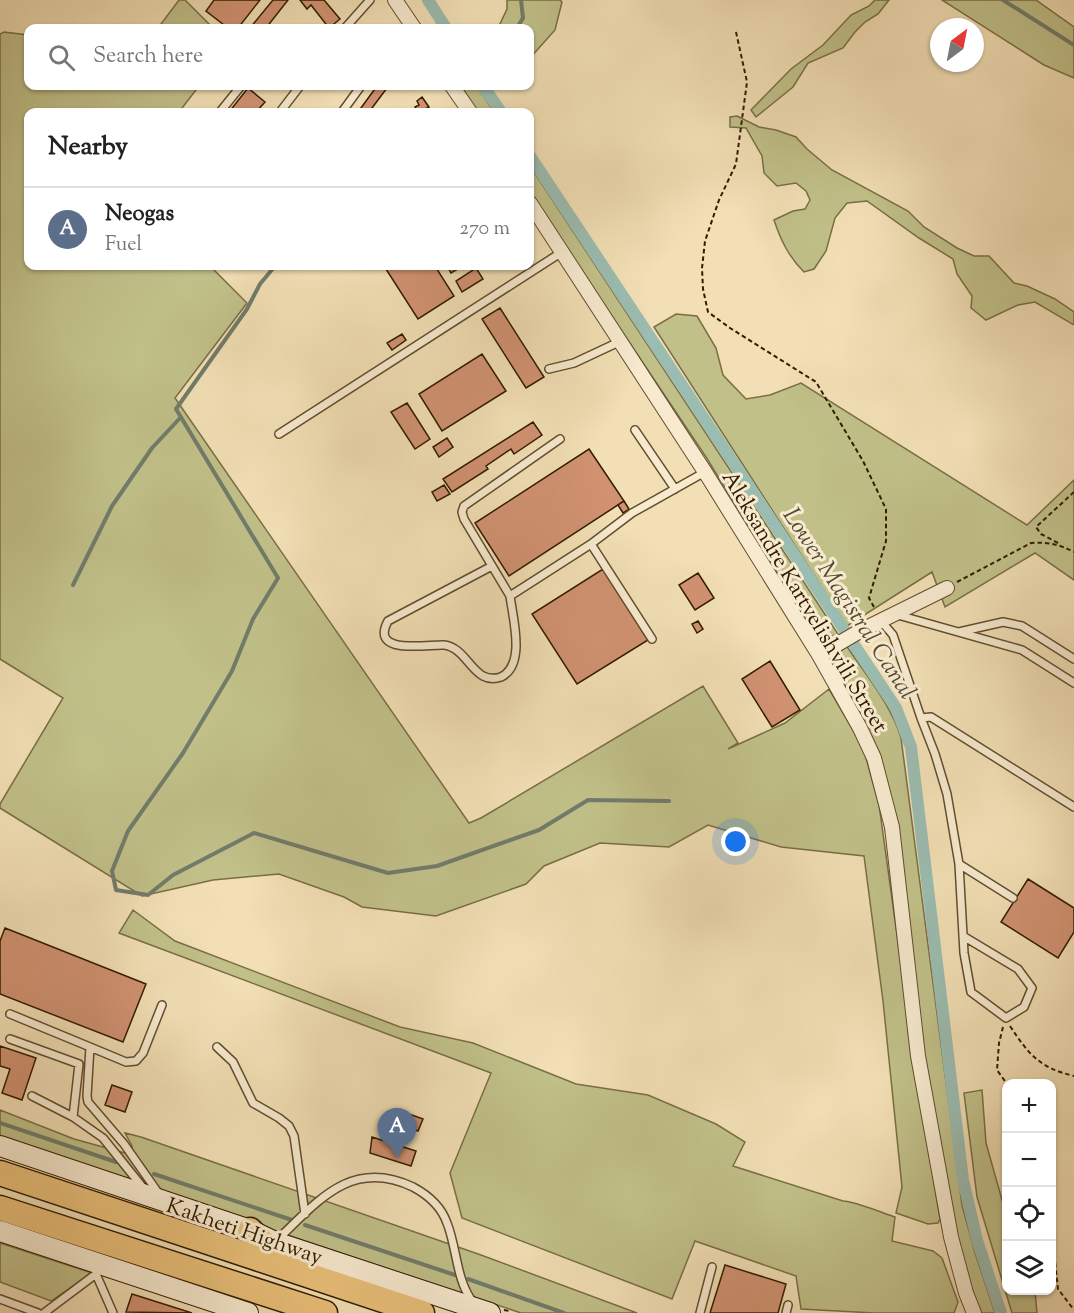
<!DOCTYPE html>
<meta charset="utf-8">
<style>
body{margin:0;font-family:"Sorts Mill Goudy",serif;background:#f6f6f6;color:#222}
.controls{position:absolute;right:18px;bottom:18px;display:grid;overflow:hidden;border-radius:12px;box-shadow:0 2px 4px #0004}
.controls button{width:54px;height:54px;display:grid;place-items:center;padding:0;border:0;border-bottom:2px solid #e0e0e0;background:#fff;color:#222;font:30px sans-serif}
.compass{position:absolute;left:930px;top:18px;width:54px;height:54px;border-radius:50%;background:#fff;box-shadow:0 2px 4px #0004;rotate:32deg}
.you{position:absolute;left:736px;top:842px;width:21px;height:21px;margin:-15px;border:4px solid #fff;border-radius:50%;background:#1a73e8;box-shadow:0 0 0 9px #1a73e833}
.badge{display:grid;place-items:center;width:39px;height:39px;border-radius:50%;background:#0b8043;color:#fff;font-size:20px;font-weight:700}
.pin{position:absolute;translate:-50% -50px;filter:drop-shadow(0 2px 3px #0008)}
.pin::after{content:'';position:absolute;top:32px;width:21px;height:18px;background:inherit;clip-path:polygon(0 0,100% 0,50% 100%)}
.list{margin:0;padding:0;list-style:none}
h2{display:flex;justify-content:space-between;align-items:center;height:78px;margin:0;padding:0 24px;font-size:26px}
h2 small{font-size:20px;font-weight:400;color:#767676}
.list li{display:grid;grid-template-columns:39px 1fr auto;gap:18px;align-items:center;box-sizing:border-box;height:84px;padding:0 24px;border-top:2px solid #e0e0e0}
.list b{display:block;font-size:22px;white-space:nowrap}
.list p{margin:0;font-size:20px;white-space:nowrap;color:#767676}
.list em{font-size:20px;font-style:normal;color:#767676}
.icon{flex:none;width:33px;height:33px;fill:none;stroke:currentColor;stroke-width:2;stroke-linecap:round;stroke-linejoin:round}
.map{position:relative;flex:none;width:1074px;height:1313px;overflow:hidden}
.search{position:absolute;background:#fff;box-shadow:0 2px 4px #0004;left:24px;top:24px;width:510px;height:66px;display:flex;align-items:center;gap:15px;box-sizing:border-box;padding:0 21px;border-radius:12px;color:#767676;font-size:22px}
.panel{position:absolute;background:#fff;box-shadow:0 2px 4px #0004;left:24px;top:108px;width:510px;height:162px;border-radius:12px}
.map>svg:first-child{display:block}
.green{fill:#c1c089;stroke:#796e44;stroke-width:1.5}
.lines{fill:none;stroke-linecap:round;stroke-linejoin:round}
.stream{stroke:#717c6a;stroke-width:4}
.canal{stroke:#9bbcb1;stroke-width:12}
.building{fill:#d19272;stroke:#311c00;stroke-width:1.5}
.lane-casing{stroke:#614d2d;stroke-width:10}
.street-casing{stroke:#614d2d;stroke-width:16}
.secondary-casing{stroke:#311c00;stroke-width:22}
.highway-casing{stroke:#311c00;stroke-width:27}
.path{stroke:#311c00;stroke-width:2;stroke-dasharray:4.5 3;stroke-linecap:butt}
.lane{stroke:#f7eacf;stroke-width:7}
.street{stroke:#f7eacf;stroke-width:14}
.secondary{stroke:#f7eacf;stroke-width:20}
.highway{stroke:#e9c07a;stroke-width:24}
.labels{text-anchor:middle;stroke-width:6;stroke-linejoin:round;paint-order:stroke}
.street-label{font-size:22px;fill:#311c00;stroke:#f7eacf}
.water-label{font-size:24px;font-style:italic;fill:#514c35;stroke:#f7eacf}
</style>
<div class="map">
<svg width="1074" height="1313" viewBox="0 0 1074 1313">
<rect width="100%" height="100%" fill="#f2dfb5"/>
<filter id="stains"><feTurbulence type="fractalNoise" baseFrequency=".00333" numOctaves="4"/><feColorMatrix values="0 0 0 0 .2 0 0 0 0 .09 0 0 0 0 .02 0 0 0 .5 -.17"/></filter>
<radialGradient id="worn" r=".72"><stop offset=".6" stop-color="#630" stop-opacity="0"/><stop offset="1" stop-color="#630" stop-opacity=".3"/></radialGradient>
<path class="green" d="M179,0H185L213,28H158Z
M507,0H560L562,2L555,30L530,58V28H498L507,9Z
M875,0H889L878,14L865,22L855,32L843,48L808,63L793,87L756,117L751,110L791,69L823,45L851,15L869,6Z
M942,0H1036L1074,27V78L1044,65Z
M4,32L28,35V86H199L179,112H28V266H210L247,303L175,398L469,823L481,818L703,686L738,743L728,749L785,723L829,689L863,747L879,805L915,1065L940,1219L938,1223L928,1224L896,1213L902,1187L883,1001L864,856L781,847L708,825L669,847L600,843L544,866L526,884L436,916L362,907L344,897L279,874L213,880L142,896L0,808V804L63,698L0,659V34Z
M461,86H477L494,112H477Z
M737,116L759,127L776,130L796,137L807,149L832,170L908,211L924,227L957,248L974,256H989L1014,283L1027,286L1055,299L1074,312V325L1035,302L1018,305L986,320L971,308L972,296L957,274L953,259L919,238L867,201L847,203L835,218L826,251L814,269L804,272C789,257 781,241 774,220L793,211L805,209L810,200L806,191L796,183L777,186L764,173L762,156L746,128L730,127V117Z
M530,166L838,634L824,639L816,636L706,457L530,194Z
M676,314L697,316L716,348L723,375L746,399L770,395L801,383L1027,525L1074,480V580L1035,553L945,607L932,572L847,626L654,327Z
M846,645C865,674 891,704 901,738L962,1205L975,1253L995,1313H979L960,1255L951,1216L869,734L833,661Z
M133,910L175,941L400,1027L473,1043L576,1084L648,1095L716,1124L745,1142L733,1166L843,1201C854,1201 883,1213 895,1217L892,1241L933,1251L942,1258L958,1302L954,1313H874L801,1309L796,1276L695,1241L672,1299L462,1218L450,1173L491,1073L119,933Z
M982,1090L986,1143L1006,1214V1290L1035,1291L1037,1313H1012L977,1197L964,1093Z
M0,1110L74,1139L132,1155V1146L125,1133L141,1137L481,1255L637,1313H521L0,1139Z
M0,1243L92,1273L51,1301L0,1282Z"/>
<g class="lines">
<path class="stream" d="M1003,0L1074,45
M517,28L523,18L521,0
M275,266L260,284L247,309L176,409L278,578L253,619L232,671L183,753L128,831L112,871L116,890L148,895L173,875L254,833L388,873L437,866L539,830L588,800L669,801
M73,585L112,506L152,448L181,417
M0,1123L116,1162
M154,1174L292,1220
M305,1225L455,1275
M468,1279L564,1313"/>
<path class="canal" d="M428,0L446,28
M483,86L501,112
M530,156L896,708L911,747L963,1180L977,1240L1001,1313"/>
</g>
<path class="building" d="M214,0H260L238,28H228L206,11Z
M273,0H288L266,28H250Z
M300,0H324L340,19L329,28L311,5L307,9Z
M377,86H383L387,88L369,112H358Z
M248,88L265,102L256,112H229Z
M422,97L429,107L419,112L415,107L419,105L417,101Z
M384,266H435L454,296L418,319Z
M447,266H463L451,273Z
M476,268L483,279L462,292L456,281Z
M500,308L544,377L526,388L482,319Z
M402,334L406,340L392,350L387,343Z
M482,354L506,391L442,431L419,394Z
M407,403L430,439L415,449L391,412Z
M533,422L542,435L514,454L511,449L486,466L488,469L452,492L443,479Z
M447,438L453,447L439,457L433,447Z
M589,449L624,501L509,576L475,523Z
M444,485L450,494L437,501L432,492Z
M624,501L629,509L623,513L618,505Z
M603,569L648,640L577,684L532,614Z
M698,573L714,598L695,610L679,585Z
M698,621L703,629L697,633L692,624Z
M770,661L800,710L772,727L742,679Z
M1028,879L1074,908V932L1058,958L1001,922Z
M5,928L146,984L123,1042L0,994V941Z
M0,1046L36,1058L22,1100L2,1093L10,1069L0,1066Z
M112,1085L132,1092L125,1112L105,1105Z
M395,1109L423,1119L418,1131L391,1121Z
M372,1137L416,1151L411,1166L370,1153Z
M725,1265L786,1284L778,1313H710Z
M132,1294L192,1313L126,1312Z"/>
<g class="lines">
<g class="lane-casing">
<path id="lane" d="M345,28L370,0
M220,112L241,86
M280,112L300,86
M342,112L361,86
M549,369L574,363L621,341
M635,430L675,489
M279,434L562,252
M560,439L464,506L462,512L464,519L510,596L591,544L632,513L705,472
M591,544L652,639
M492,566L388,621C369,656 428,644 444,645C462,647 469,668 483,676C489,679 495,679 501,677C526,665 513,619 510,596
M898,615L1022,650L1074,683
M881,621L893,635L921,718L935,754L947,794L959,864L964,953L971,992L1006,1018L1024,1007L1032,988L1018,969L963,936
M959,632L1003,622L1022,626L1074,659
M921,718L931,717L1074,807
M959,864L1013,898
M10,1014L90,1047
M10,1039L79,1064L73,1117
M217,1047L233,1062L253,1103L279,1118L289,1126L294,1136L305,1214
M32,1096L73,1117L103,1138L144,1189
M159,1194L124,1144L88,1102L87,1096L90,1047L126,1062L136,1061L143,1053L162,1005
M278,1239C319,1200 352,1158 413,1187C428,1195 441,1206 447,1223C457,1248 456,1279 472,1301
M97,1271L96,1274L113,1313
M0,1299L38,1313
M44,1313L96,1274
M700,1313L712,1267
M786,1313L788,1305"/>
</g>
<g class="street-casing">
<path id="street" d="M395,0L414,28
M452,86L470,112
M530,203L705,472L819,655L860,728L874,758L892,827L918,1056L951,1237L966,1293L974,1313
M819,655L860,631L947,588"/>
</g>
<g class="secondary-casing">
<path id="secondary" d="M0,1146L250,1230L275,1242L490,1313
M0,1231L248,1313"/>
</g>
<g class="highway-casing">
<path id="highway" d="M0,1173L422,1313
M0,1208L325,1313
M250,1230L286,1265"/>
</g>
<path class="path" d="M736,32L747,82L736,164L719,200L705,241L702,268L703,289L708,312L730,328L816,382L863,461L886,509V541L869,598L875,609
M1058,543L1041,534L1036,527L1074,492
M957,582L1031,543C1048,542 1059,544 1074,552
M1010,1026C1029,1055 1040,1068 1074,1076
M1003,1027L999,1043L997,1070L1007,1084
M1052,1233L1058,1289L1074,1310
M504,1310L509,1311L508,1313"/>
<use href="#lane" class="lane"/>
<use href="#street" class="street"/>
<use href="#secondary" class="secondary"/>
<use href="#highway" class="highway"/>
</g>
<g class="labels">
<g class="street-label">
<text transform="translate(806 601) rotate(59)" y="8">Aleksandre Kartvelishvili Street</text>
<text transform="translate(245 1230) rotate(19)" y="8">Kakheti Highway</text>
</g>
<g class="water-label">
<text transform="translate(850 603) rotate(57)" y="8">Lower Magistral Canal</text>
</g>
</g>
<rect width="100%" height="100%" filter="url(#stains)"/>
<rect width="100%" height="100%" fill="url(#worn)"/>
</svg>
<div class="controls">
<button>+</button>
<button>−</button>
<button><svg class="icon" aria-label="locate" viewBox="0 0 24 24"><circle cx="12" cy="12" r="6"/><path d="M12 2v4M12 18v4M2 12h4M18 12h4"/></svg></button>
<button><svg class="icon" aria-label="layers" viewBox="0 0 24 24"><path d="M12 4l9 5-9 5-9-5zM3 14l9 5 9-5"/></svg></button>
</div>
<svg class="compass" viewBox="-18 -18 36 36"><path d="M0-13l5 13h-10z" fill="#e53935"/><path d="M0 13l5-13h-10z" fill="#767676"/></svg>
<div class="you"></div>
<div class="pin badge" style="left:397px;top:1158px;background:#5c6f8a">A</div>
<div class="search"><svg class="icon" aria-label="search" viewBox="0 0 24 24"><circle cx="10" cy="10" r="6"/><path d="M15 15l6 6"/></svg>Search here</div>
<section class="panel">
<h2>Nearby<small></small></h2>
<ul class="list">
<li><span class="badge" style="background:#5c6f8a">A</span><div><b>Neogas</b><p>Fuel</p></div><em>270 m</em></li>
</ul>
</section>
</div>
